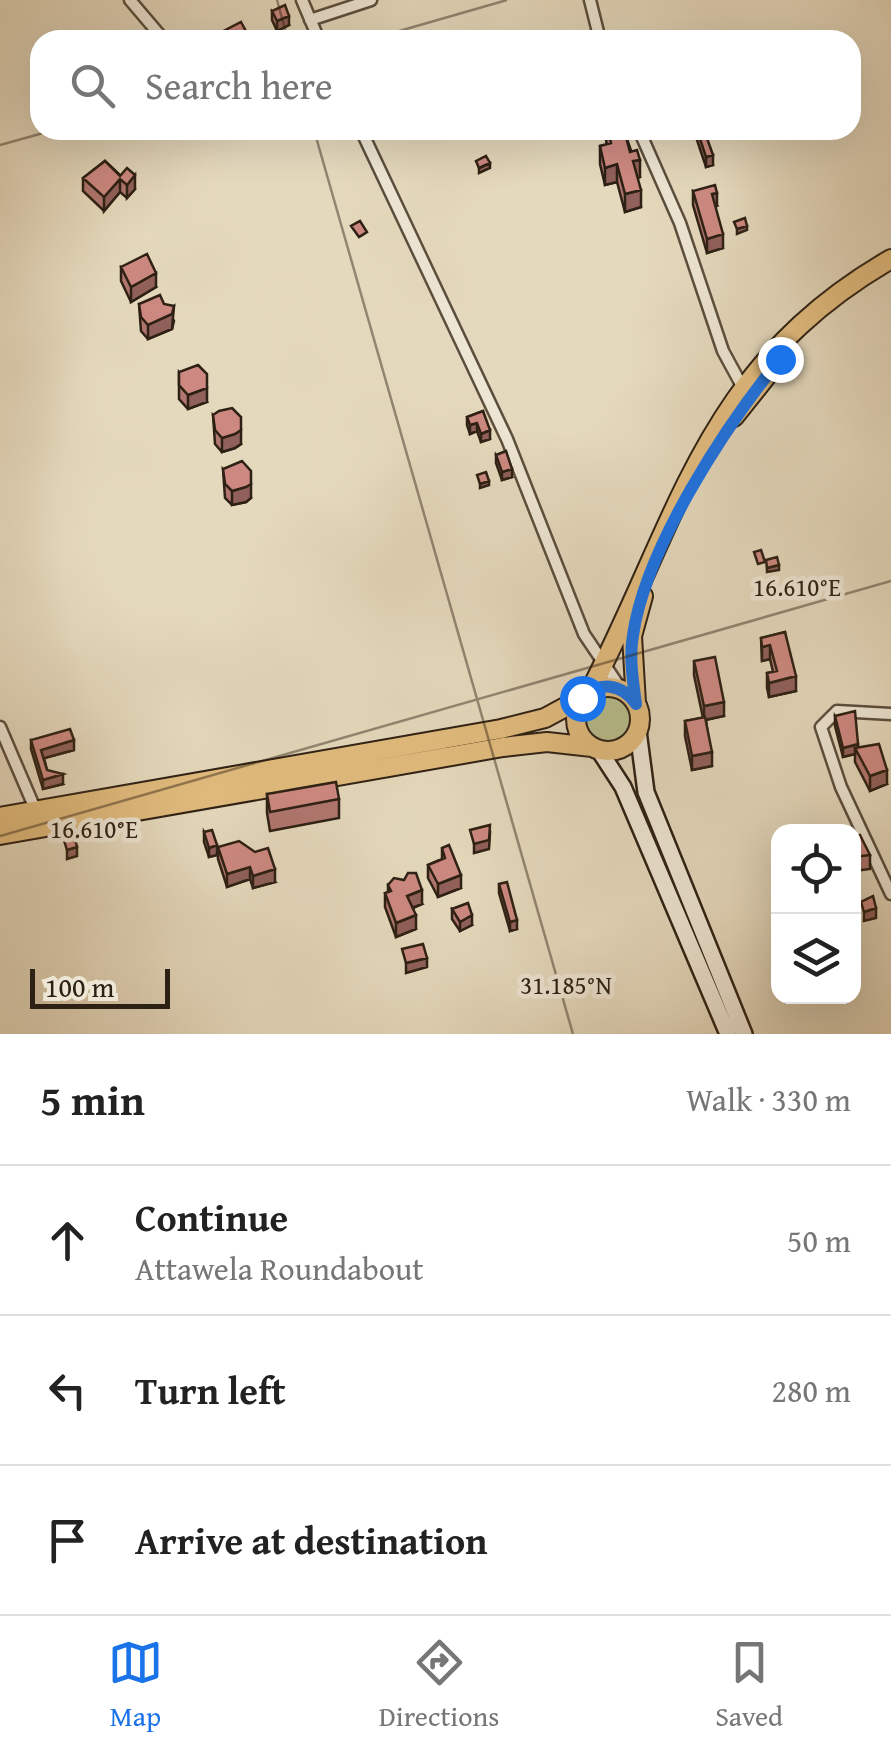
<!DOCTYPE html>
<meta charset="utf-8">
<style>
body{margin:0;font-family:"Gentium Book Plus",serif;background:#f6f6f6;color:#222}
.controls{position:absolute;right:30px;bottom:30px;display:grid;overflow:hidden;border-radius:20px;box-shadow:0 10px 40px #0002}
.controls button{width:90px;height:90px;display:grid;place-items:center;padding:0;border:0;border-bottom:2px solid #e0e0e0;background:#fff;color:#222;font:50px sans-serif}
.scale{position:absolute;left:30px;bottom:25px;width:140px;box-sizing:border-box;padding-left:10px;border:5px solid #2d2014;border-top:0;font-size:28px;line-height:35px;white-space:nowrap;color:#2d2014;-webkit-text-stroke:8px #eee6d4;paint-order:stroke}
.stop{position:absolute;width:30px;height:30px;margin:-22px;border:8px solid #1a73e8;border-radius:50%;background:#fff}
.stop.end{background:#1a73e8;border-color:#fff;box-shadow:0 2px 10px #0008}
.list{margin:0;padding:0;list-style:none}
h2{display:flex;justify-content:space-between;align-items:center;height:130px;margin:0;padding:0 40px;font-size:42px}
h2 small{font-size:32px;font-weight:400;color:#767676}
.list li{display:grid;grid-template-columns:65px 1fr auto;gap:30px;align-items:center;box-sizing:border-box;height:150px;padding:0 40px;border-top:2px solid #e0e0e0}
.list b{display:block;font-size:38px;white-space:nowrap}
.list p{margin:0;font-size:32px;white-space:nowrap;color:#767676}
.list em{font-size:32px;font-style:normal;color:#767676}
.icon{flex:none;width:55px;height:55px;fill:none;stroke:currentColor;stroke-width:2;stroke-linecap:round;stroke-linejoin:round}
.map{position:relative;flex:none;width:891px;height:1034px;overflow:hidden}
.search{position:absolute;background:#fff;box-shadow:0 10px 40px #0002;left:30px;right:30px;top:30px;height:110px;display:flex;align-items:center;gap:25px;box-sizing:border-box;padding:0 35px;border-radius:30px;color:#767676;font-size:38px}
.sheet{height:580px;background:#fff}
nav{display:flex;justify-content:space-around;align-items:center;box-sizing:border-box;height:140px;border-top:2px solid #e0e0e0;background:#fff;font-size:28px;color:#767676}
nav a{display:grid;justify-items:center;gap:5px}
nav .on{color:#1a73e8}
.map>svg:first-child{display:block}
.green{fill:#b9be8e;stroke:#736f51;stroke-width:2.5}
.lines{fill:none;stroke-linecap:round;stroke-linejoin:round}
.minor-casing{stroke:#5b4e3e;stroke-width:15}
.secondary-casing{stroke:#2d2014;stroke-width:20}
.primary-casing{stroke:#2d2014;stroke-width:22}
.minor{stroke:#eee6d4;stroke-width:10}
.secondary{stroke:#eee6d4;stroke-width:15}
.primary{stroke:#e2bc7e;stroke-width:18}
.wall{fill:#b0766f;stroke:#2d2014;stroke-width:2.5}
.shaded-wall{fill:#90605a;stroke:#2d2014;stroke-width:2.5}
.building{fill:#cd8981;stroke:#2d2014;stroke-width:2.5}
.route{stroke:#1a73e8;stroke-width:12}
.ticks{fill:none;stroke:#2d2014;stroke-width:2.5;stroke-opacity:0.45}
.ticks-label{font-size:25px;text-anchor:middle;fill:#2d2014;stroke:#eee6d4;stroke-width:9;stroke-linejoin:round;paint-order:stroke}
</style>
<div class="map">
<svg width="891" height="1034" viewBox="0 0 891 1034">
<rect width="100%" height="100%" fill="#e5d9bd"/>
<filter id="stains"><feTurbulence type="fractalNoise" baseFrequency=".002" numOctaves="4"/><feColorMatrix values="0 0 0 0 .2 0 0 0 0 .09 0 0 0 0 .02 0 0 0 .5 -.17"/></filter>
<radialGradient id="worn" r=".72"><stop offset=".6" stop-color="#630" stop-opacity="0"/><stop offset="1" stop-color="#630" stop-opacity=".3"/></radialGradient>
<path class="green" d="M584 718a25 25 0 1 1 50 0a25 25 0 1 1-50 0Z"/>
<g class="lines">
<g class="minor-casing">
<path id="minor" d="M130,0L164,40
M302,0L319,40
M590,0L600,40
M310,20L371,0
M361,130L507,439L584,634L621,689
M639,130L680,223L723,351L742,386
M891,714L837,711L821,727L841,787L891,894
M0,727L36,811"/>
</g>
<g class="secondary-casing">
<path id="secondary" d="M638,731L646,792L744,1034
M599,750L623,787L728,1034"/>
</g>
<g class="primary-casing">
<path id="primary" d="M734,417L777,363
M576 719a32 32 0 1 1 64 0a32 32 0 1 1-64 0Z
M590,691C681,515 704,367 891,259
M636,703L632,636L643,596
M0,817L501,729L545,718L582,698
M0,835L503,747L547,742L592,747"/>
</g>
<use href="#minor" class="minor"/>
<use href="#secondary" class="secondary"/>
<use href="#primary" class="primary"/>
</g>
<path class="wall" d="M272,11L289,25L277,31L272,20Z
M604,130H624L640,177L637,178L641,207L625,212L617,182L605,185L600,164V146L607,145Z
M696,130L713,165L706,167L696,137Z
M105,161L135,189L127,198L120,192L104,211L83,191V178Z
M693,191L717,206L715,207L723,248L707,253L693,205Z
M121,267L156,287L131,302L121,281Z
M139,304H164L174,321L172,329L148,339L141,331Z
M179,372L207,402L188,409L179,399Z
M483,411L490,439L481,442L477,431L470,434L467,425V417Z
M213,415L241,444L235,448L222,452L215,444Z
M496,455L512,477L502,480L496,463Z
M223,469L251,498L246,502L232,505L225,498Z
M785,632L796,691L769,697L767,688V673L773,672L770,659L762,661L761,638Z
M694,661L724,716L706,720L712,766L692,770L685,736V721L703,718L694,675Z
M835,716L858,748L887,784L870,791L855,762V754L843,757L835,726Z
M31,740L74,750L44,758L47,770L63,784L43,789L31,749Z
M267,794L339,799V818L270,831L267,813Z
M204,832L217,855L209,857L204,842Z
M854,837L870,855V869L854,871Z
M218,847L275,882L253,888L250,879L227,887L218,859Z
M442,848L461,888L438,897L428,878V865L442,859Z
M499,884L517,929L510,931L499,893Z
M388,885L422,904L413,908L416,929L396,937L385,907V893L388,892Z
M452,909L472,925L460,931L452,919Z"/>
<path class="shaded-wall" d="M289,16V25L277,31V21Z
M247,33V40H234Z
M713,155V165L706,167V157Z
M640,160V177L633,179V161Z
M490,163V168L479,173V168Z
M617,164V182L605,185V168Z
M135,175V189L127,198V185Z
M120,179V192L104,211V197Z
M641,190V207L625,212V194Z
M717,193V206L712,208V194Z
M747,226V230L737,234V229Z
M723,234V248L707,253V239Z
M156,273V287L131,302V287Z
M174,306L172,329L148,339V325Z
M207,388V402L188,409V395Z
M477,423V431L470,434V425Z
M241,430V444L235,448L222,452V438Z
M490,430V439L481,442V434Z
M512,469V477L502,480V472Z
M489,481V485L480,488V484Z
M251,484V498L246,502L232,505V491Z
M779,565V570L767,572V568Z
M770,645V659L762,661V647Z
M796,676V691L769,697V683Z
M724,702V716L704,720V706Z
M74,740V750L41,759V750Z
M858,744V753L855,748V754L843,757V748Z
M712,752V766L692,770V756Z
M887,770V784L870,791V776Z
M63,774V784L43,789V780Z
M490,833L489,849L474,853V844Z
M217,845V855L209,857V848Z
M77,847V856L67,859V850Z
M250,867V879L227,887V874Z
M275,869V882L253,888V876Z
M461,875V888L438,897V884Z
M422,890V904L407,910V896Z
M876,908V918L864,921V912Z
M416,915V929L396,937V923Z
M472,915V925L460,931V922Z
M517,920V929L510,931V922Z
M427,958V967L406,973V963Z"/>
<path class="building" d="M285,5L289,16L277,21L272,11Z
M241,22L247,33L235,40H206Z
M608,130H624L630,152L637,150L640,160L633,161L641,190L625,194L617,164L605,168L600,146L611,143Z
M697,130H704L713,155L706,157Z
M486,156L490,163L479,168L476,161Z
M105,161L120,176L127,168L135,175L127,185L120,179L104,197L83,178Z
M715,185L717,193L712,194L723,234L707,239L693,191Z
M745,218L747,226L737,229L734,222Z
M360,221L367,232L359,237L351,226Z
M147,254L156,273L131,287L121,267Z
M160,295L164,304L174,306L172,314L148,325L141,317L139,304Z
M198,365L207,374V388L188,395L179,385V372Z
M232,408L241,417V430L235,434L222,438L215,430L213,415L219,411Z
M483,411L490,430L481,434L477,423L470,425L467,417Z
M506,451L512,469L502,472L496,455Z
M242,461L251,471V484L246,487L232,491L225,484L223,469Z
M486,472L489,481L480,484L477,475Z
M761,550L765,562L758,564L754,552Z
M777,557L779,565L767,568L766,560Z
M785,632L796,676L769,683L767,673L777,671L770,645L762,647L761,638Z
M715,657L724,702L704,706L694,661Z
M855,711L858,744L843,748L835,716Z
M705,717L712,752L692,756L685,721Z
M70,729L74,740L41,750L47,770L63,774L43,780L31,740Z
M879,744L887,770L870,776L855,748Z
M336,782L339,799L270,812L267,794Z
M490,825L489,840L474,844L470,830Z
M212,830L217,845L209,848L204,832Z
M74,834L77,847L67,850L63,837Z
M860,835L870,855L854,857V837Z
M239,841L255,852L268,848L275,869L253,876L250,867L227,874L218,847Z
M449,845L461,875L438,884L428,865L445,858L442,848Z
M408,873H416L422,890L407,896L416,915L396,923L385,893L391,891L388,885L394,878L404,880Z
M507,882L517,920L510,922L499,884Z
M873,896L876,908L864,912L861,902Z
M468,903L472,915L460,922L452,909Z
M423,944L427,958L406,963L402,949Z"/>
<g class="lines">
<path class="route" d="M582,698C600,681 621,683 636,704C633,681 629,658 633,635C646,547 725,427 780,359"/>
</g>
<path class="ticks" d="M277,0L288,40M368,40L507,0M314,130L573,1034M0,145L54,130M0,836L891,581"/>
<g class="ticks-label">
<text x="797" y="596">16.610°E</text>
<text x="94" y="838">16.610°E</text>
<text x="566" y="994">31.185°N</text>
</g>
<rect width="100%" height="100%" filter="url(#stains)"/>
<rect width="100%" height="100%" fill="url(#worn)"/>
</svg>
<div class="controls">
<button><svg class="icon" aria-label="locate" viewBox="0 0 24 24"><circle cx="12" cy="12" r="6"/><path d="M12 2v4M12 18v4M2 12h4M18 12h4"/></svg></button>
<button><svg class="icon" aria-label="layers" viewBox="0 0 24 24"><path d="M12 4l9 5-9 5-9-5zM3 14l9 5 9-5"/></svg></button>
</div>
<div class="scale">100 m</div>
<div class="stop" style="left:582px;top:698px"></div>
<div class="stop end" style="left:780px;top:359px"></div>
<div class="search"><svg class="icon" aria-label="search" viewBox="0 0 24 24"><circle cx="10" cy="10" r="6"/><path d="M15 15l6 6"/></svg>Search here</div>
</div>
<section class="sheet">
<h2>5 min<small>Walk · 330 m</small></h2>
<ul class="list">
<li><svg class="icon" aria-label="ahead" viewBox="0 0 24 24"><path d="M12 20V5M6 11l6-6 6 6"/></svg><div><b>Continue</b><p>Attawela Roundabout</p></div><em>50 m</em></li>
<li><svg class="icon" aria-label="left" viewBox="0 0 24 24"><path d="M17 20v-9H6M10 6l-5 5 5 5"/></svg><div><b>Turn left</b></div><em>280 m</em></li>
<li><svg class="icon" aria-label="arrive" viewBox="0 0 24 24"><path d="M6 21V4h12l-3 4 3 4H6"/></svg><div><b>Arrive at destination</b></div></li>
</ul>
</section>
<nav>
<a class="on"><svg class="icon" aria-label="map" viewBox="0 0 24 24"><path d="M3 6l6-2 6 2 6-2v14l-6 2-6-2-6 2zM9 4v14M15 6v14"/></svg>Map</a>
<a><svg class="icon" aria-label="directions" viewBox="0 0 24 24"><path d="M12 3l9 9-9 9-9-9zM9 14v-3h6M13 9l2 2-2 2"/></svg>Directions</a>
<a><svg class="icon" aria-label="saved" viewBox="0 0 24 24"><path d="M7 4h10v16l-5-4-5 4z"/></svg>Saved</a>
</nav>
